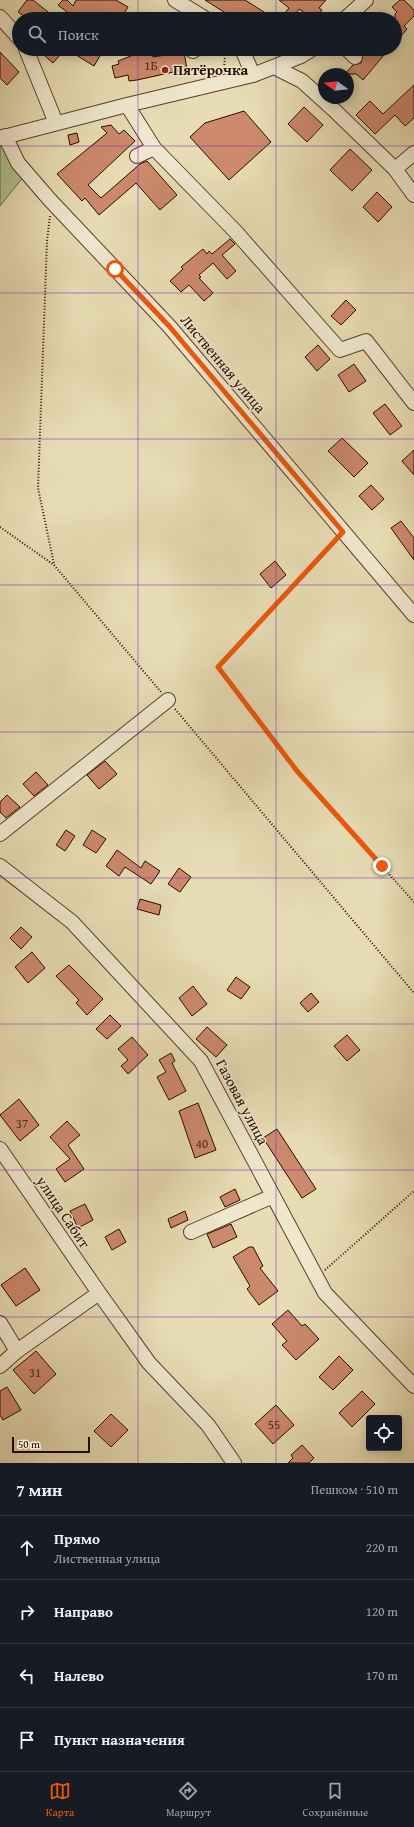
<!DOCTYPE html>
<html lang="ru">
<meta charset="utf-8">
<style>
body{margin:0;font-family:"Gentium Book Plus",serif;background:#242831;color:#f1f3f6}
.controls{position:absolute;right:12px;bottom:12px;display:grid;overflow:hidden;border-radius:4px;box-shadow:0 2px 10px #0003}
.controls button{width:36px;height:36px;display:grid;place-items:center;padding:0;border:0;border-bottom:1px solid #363941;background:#171b24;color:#f1f3f6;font:20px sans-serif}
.compass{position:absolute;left:318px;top:68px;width:36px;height:36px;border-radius:50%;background:#171b24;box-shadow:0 2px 10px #0003;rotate:285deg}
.scale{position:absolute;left:12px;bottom:10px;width:78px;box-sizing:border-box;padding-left:4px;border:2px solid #2b0b00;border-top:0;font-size:11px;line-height:14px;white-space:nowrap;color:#2b0b00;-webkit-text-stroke:3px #efe8ce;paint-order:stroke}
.stop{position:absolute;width:12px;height:12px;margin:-9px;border:3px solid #ea580c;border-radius:50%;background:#fff}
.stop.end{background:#ea580c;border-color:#fff;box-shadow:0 1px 4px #0008}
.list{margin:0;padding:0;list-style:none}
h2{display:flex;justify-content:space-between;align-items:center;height:52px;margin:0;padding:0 16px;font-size:17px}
h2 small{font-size:13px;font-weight:400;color:#9ea1a6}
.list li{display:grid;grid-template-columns:26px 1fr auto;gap:12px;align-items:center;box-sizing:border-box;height:64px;padding:0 16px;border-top:1px solid #363941}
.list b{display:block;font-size:15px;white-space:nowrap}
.list p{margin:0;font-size:13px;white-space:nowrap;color:#9ea1a6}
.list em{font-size:13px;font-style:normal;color:#9ea1a6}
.icon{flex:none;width:22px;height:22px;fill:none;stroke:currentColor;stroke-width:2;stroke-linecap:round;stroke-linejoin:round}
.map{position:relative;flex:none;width:414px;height:1463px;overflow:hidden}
.search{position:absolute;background:#171b24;box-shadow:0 2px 10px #0003;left:12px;right:12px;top:12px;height:44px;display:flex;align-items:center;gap:10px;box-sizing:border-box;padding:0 14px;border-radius:22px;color:#9ea1a6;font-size:15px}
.sheet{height:308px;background:#171b24}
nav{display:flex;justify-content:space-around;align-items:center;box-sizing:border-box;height:56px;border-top:1px solid #363941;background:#171b24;font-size:11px;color:#9ea1a6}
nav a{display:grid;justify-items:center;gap:2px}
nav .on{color:#ea580c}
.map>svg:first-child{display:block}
.green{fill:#afc292;stroke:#6d6649}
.building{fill:#cc896c;stroke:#2b0b00}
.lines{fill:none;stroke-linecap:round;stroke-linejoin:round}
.minor-casing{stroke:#5a3f2d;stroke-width:16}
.path{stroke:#2b0b00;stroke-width:2;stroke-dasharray:1 2;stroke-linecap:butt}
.minor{stroke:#efe8ce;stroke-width:14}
.route{stroke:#ea580c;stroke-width:5}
.grid{fill:none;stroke:#7b2cbf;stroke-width:1;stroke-opacity:0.55}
.poi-dot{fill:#8f2418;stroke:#efe8ce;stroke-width:1.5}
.labels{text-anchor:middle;stroke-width:3;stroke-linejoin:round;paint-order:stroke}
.number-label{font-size:13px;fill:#532a1b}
.poi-label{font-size:15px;font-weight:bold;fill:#2b0b00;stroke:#efe8ce;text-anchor:start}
.street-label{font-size:15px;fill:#2b0b00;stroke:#efe8ce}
</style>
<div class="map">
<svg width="414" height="1463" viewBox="0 0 414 1463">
<rect width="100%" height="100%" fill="#e7dcb4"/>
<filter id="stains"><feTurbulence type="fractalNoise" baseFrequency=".005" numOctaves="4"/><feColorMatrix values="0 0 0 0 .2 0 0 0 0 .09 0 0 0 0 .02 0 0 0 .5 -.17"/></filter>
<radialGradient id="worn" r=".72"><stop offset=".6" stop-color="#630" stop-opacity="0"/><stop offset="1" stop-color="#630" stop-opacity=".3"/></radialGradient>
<path class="green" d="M0,143L31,170L20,181L0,206Z"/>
<path class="building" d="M27,0H33L48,12L42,19H28L18,12Z
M63,0H67L73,6L76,0H116L128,7L121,19H76L58,5Z
M205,0H245L275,19H235Z
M279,0H326L319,8L322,10L315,19L299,9L292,19H280L289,8Z
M400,0H404L414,10V16L404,26L407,29L395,43V14L397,12L392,7Z
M37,49H65L53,63Z
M79,49H104L94,66L76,55Z
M152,49L153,57L184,52L187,69L137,80L129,81L128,75L115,78L112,66L119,64L118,61L131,56V53Z
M368,49H389L363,80L356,74H345L353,65L361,63L363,54Z
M0,52L19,72L7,85L0,78Z
M414,85V118L405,126L395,115L375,134L356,115L370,101L383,114Z
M304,107L323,125L307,142L288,124Z
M244,111L271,142L229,180L190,137L205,123Z
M111,125L119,134L124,130L135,141L88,185L101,198L140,164L147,161L177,195L160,210L136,183L99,215L85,198L82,201L57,174L107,133L101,127Z
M77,133L79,142L70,145L68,135Z
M350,149L372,170L352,191L330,170Z
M377,192L392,207L378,222L363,207Z
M230,239L235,244L222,255L236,271L227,279L213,263L199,275L201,277L199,278L213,293L204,301L189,285L181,292L170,281L183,269L181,267L203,249L207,254L209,251L212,254Z
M346,300L356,310L341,325L331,316Z
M318,345L330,359L317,371L305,357Z
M354,364L366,381L349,392L338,375Z
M385,404L402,426L390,435L373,413Z
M342,438L368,463L354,477L328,451Z
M414,450V475L402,461Z
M371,485L384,499L372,510L359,496Z
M401,521L414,538V560L391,528Z
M275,561L286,575L271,588L260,574Z
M105,761L117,774L99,789L87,775Z
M36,772L48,785L34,796L23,784Z
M7,795L20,807L6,818L0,812V802Z
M66,830L75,836L65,851L56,845Z
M92,830L106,839L96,853L83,845Z
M117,850L141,868L145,861L160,871L151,884L125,867L119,876L106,866Z
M179,868L191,877L180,892L168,884Z
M140,899L161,905L159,915L137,909Z
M21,927L32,937L21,949L10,938Z
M32,952L45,968L28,983L15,967Z
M69,965L103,999L87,1015L76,1003L79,1000L56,976Z
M236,977L250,987L241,999L227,990Z
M193,986L207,1004L192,1016L179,998Z
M311,993L319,1002L308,1012L300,1003Z
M110,1015L121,1026L107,1039L96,1029Z
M207,1027L227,1045L216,1057L196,1039Z
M347,1035L360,1050L347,1061L334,1046Z
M132,1037L148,1055L128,1074L121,1066L128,1060L118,1049Z
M171,1053L175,1061L172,1063L186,1091L169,1100L157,1077L166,1072L159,1060Z
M19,1099L39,1125L20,1141L0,1115Z
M198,1103L216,1150L195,1158L179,1111Z
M67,1121L80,1135L68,1145L84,1169L65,1182L56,1169L70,1159L50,1137Z
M277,1129L316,1189L302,1198L263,1138Z
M235,1189L240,1200L225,1207L220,1197Z
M85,1204L93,1220L78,1228L70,1211Z
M185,1211L188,1220L171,1228L168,1219Z
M231,1224L237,1237L213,1248L207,1234Z
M119,1229L126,1242L112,1250L105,1237Z
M249,1247H253L263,1266L260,1268L278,1291L259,1305L247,1289L250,1286L233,1257Z
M25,1268L40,1290L16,1306L1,1285Z
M288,1310L302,1326L305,1324L319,1339L296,1360L282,1345L287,1341L272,1324Z
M36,1351L56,1374L34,1394L13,1370Z
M339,1356L353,1370L333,1390L319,1377Z
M7,1387L21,1410L3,1420L0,1415V1391Z
M362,1391L375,1404L352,1427L339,1413Z
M276,1405L294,1425L273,1444L255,1424Z
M111,1414L128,1430L111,1447L94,1431Z
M302,1445L314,1458L309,1463H288L293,1458L291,1455Z"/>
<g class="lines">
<g class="minor-casing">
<path id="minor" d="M175,0L206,19
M0,17L19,38
M345,19L366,0
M26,49L56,123
M242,49L253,75
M347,49L355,57
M193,51L195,49
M274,67L302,81L333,109L395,169L414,195
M127,105L154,148L235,231L340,350L366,341L414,403
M5,136L18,163L50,200L169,326L414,615
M0,138L127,105L253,75L301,56L312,49
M137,156L154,148
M395,169L414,153
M0,834L168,700
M0,866L72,922L201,1061L325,1293L414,1386
M0,1149L99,1293L149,1363L208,1425L234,1463
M191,1232L273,1196
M0,1323L17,1351L99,1293
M0,1366L17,1351"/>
</g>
<path class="path" d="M269,49L277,52
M322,53L332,49
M222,70L224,68L225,55
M50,216L47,241L38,488L54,564
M0,527L54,565L161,692
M336,540L217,667L297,771L414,902
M175,709L414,993
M325,1270L414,1191"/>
<use href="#minor" class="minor"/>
</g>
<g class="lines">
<path class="route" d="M115,269L169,326L343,532L218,667L297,771L382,866"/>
</g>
<path class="grid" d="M138,0V19M276,0V19M138,49V1463M276,49V1463M0,146H414M0,293H414M0,439H414M0,585H414M0,732H414M0,878H414M0,1024H414M0,1170H414M0,1317H414"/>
<circle class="poi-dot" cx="165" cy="70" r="4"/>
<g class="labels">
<g class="number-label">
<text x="151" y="70">1Б</text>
<text x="22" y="1128">37</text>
<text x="202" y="1148">40</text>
<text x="35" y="1377">31</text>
<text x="274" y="1429">55</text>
</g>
<g class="poi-label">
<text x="173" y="75">Пятёрочка</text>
</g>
<g class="street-label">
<text transform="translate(223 364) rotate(50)" y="5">Лиственная улица</text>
<text transform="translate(242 1102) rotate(62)" y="5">Газовая улица</text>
<text transform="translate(63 1212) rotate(56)" y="5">улица Сабит</text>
</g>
</g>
<rect width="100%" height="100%" filter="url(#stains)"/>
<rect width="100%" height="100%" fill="url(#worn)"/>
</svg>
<div class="controls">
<button><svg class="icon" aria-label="locate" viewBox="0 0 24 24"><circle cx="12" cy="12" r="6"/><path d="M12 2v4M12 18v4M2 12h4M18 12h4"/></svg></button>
</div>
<svg class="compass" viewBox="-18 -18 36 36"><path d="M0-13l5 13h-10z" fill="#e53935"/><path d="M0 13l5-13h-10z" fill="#9ea1a6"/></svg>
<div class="scale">50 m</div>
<div class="stop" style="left:115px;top:269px"></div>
<div class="stop end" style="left:382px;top:866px"></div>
<div class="search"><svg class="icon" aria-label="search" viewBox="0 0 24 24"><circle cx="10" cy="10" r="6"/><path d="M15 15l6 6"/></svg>Поиск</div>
</div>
<section class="sheet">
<h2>7 мин<small>Пешком · 510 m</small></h2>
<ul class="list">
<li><svg class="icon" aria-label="ahead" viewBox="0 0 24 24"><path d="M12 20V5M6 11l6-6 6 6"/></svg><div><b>Прямо</b><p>Лиственная улица</p></div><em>220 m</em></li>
<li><svg class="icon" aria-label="right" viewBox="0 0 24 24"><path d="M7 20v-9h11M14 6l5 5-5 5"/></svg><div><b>Направо</b></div><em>120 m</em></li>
<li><svg class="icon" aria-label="left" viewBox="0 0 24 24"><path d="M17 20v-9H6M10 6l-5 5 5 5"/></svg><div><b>Налево</b></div><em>170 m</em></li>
<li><svg class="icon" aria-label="arrive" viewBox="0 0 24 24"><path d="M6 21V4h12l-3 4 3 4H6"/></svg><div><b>Пункт назначения</b></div></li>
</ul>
</section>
<nav>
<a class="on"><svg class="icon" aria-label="map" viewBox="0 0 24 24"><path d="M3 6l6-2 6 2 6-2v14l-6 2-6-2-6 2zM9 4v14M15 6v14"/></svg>Карта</a>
<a><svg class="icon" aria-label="directions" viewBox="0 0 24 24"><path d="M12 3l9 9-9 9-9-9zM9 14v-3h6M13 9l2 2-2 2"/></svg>Маршрут</a>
<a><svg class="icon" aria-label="saved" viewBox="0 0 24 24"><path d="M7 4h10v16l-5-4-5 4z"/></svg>Сохранённые</a>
</nav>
